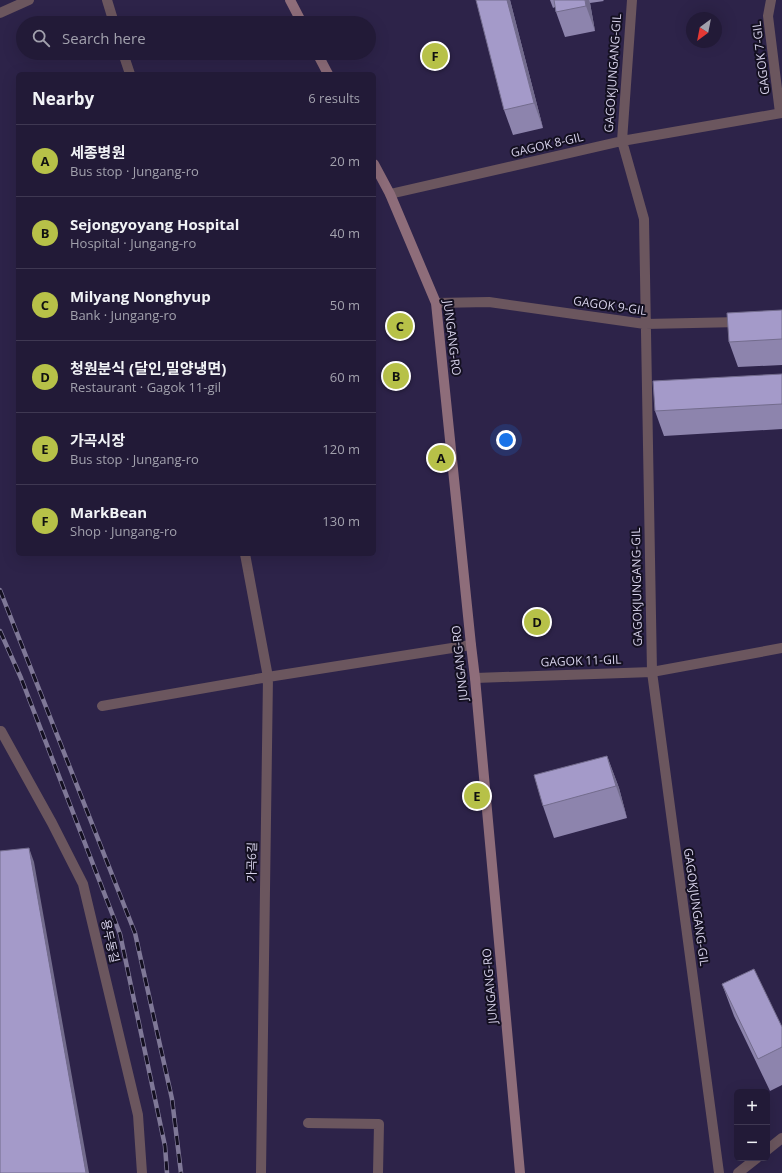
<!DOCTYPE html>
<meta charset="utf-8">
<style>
body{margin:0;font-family:"Open Sans","Noto Sans KR",sans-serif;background:#2e2742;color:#f1f3f6}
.controls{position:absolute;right:12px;bottom:12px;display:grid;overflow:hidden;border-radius:6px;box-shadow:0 4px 16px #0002}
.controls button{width:36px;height:36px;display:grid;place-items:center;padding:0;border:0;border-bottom:1px solid #3f3852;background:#221a37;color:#f1f3f6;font:20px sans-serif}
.compass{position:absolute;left:686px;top:12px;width:36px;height:36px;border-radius:50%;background:#221a37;box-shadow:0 4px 16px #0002;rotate:212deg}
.you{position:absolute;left:506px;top:440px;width:14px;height:14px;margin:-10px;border:3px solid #fff;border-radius:50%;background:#1a73e8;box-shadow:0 0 0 6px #1a73e833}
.badge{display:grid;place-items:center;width:26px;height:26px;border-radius:50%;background:#b7c148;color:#111;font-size:13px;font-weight:700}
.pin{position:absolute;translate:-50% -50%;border:2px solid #fff;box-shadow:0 1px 4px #0006}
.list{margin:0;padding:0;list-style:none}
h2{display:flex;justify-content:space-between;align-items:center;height:52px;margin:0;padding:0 16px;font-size:17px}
h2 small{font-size:13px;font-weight:400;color:#a2a1ad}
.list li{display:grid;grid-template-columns:26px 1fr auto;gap:12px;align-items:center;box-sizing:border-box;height:72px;padding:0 16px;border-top:1px solid #3f3852}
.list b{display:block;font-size:15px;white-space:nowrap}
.list p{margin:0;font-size:13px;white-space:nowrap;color:#a2a1ad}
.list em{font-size:13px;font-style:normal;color:#a2a1ad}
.icon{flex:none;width:22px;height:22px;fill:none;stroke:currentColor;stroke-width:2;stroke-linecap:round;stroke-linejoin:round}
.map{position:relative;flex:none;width:782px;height:1173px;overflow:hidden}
.search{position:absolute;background:#221a37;box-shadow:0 4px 16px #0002;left:16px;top:16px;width:360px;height:44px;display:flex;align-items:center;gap:10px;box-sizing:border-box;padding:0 14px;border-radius:22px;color:#a2a1ad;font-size:15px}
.panel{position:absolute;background:#221a37;box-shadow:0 4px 16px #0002;left:16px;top:72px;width:360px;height:484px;border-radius:6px}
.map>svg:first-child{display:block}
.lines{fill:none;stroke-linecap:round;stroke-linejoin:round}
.service{stroke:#6b565e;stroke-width:10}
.minor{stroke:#6b565e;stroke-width:10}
.secondary{stroke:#8e6d7a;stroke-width:10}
.rail-casing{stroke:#7f7897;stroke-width:4.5}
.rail{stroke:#141021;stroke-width:3;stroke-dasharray:9;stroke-linecap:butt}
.wall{fill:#8d84ad}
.shaded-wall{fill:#736c8d}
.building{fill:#a49ac9;stroke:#736c8d}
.labels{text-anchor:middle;stroke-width:4;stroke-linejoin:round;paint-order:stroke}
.street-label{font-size:12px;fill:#d7d2eb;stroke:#141021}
</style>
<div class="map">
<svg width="782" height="1173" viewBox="0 0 782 1173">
<rect width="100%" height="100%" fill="#2d2349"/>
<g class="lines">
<path class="service" d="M308,1123L379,1124L378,1173"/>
<path class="minor" d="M107,0L114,23
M632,0L622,141L644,219L652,672L719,1173
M771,0L768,16L780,113
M0,13L29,0
M123,53L130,74
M390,194L622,141L782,113
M436,303L489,302L645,324L741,322
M245,554L268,677L261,1173
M475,678L652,672L782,648
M102,706L268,677L471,645
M0,732L1,731L52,823L83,884L138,1115L142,1173
M767,1150L782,1138
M738,1173L757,1158"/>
<path class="secondary" d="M290,0L302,23
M317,53L328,74
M374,164L390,194L436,303L471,645L475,678L520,1173"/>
<g class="rail-casing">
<path id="rail" d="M0,590L135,933L172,1099L181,1173
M0,631L21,678L120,934L165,1146L167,1173"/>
</g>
<use href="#rail" class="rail"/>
</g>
<path class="wall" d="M510,0L543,128L513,135L504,110Z
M550,0H603L604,1L590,3L595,31L565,37L556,12L555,7L553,8Z
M782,310V365L738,367L729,342Z
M782,374V429L664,436L655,411Z
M607,756L619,788L627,818L554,838L543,806Z
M722,984L782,1027V1085L770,1091L734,1016Z"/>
<path class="shaded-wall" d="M507,0H510L543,128L534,103Z
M585,0H589L590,3L595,31L586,6Z
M607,756L619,788L627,818L616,786Z
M29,848L34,862L89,1173H86Z"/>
<path class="building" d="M476,0H507L534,103L504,110Z
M554,0H585L586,6L556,12Z
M782,310V339L729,342L727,313Z
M782,374V404L655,411L653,381Z
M607,756L616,786L543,806L534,775Z
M29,848L86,1173H0V851Z
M754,969L782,1027V1047L758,1059L722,984Z"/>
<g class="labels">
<g class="street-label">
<text transform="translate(761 58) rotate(-97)" y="4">GAGOK 7-GIL</text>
<text transform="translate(613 73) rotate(-86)" y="4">GAGOKJUNGANG-GIL</text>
<text transform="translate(547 145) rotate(-13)" y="4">GAGOK 8-GIL</text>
<text transform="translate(610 306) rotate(8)" y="4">GAGOK 9-GIL</text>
<text transform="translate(452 338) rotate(83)" y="4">JUNGANG-RO</text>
<text transform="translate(637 587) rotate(-91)" y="4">GAGOKJUNGANG-GIL</text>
<text transform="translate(581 661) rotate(-2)" y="4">GAGOK 11-GIL</text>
<text transform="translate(460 663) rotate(-96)" y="4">JUNGANG-RO</text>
<text transform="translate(252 862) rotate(-89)" y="4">가곡6길</text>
<text transform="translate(696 907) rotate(82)" y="4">GAGOKJUNGANG-GIL</text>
<text transform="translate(110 941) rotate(77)" y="4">용두동길</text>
<text transform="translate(490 986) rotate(-95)" y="4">JUNGANG-RO</text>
</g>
</g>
</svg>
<div class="controls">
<button>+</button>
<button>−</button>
</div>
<svg class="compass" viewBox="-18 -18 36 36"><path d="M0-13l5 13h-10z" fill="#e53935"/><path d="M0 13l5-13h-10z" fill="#a2a1ad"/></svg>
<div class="you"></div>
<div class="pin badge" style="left:441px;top:458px">A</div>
<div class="pin badge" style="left:396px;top:376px">B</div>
<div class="pin badge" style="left:400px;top:326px">C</div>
<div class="pin badge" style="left:537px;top:622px">D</div>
<div class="pin badge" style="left:477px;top:796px">E</div>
<div class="pin badge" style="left:435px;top:56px">F</div>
<div class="search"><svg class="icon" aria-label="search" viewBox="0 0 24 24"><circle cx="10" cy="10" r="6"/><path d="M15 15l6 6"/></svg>Search here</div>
<section class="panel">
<h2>Nearby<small>6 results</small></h2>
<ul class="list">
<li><span class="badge">A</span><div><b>세종병원</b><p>Bus stop · Jungang-ro</p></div><em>20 m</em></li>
<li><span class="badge">B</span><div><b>Sejongyoyang Hospital</b><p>Hospital · Jungang-ro</p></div><em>40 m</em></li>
<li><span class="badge">C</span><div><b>Milyang Nonghyup</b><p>Bank · Jungang-ro</p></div><em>50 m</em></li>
<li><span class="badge">D</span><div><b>청원분식 (달인,밀양냉면)</b><p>Restaurant · Gagok 11-gil</p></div><em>60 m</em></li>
<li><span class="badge">E</span><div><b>가곡시장</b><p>Bus stop · Jungang-ro</p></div><em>120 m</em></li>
<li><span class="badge">F</span><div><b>MarkBean</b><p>Shop · Jungang-ro</p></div><em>130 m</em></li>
</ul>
</section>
</div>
